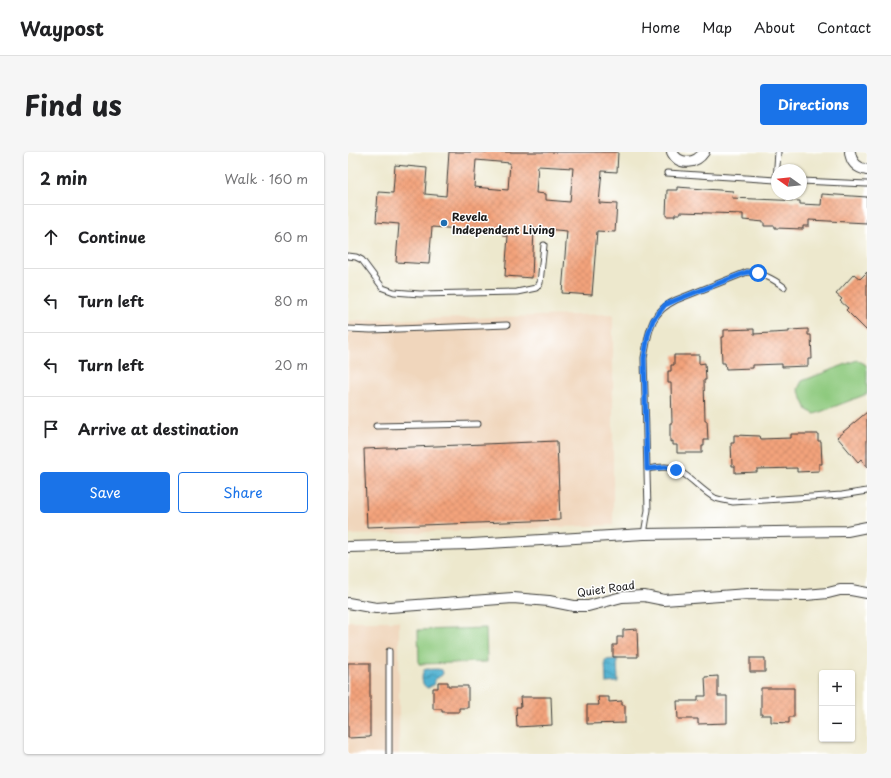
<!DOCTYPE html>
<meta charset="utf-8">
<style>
body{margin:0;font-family:"Playpen Sans",sans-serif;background:#f6f6f6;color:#202124}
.controls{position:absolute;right:12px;bottom:12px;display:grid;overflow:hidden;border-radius:4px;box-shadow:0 1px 3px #0004}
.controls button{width:36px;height:36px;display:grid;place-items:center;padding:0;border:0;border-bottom:1px solid #e0e0e0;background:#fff;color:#202124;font:20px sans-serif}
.compass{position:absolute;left:423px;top:12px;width:36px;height:36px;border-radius:50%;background:#fff;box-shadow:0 1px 3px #0004;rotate:285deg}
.stop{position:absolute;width:12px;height:12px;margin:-9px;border:3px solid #1a73e8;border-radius:50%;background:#fff}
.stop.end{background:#1a73e8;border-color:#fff;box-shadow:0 1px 4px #0008}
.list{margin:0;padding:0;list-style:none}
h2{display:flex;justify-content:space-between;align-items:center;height:52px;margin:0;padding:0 16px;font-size:17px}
h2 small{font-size:13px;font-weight:400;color:#757577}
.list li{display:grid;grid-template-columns:26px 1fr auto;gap:12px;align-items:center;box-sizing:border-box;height:64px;padding:0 16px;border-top:1px solid #e0e0e0}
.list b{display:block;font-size:15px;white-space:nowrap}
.list em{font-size:13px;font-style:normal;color:#757577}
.actions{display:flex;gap:8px;padding:12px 16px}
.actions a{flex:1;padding:9px 0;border:1px solid #1a73e8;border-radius:4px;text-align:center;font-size:14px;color:#1a73e8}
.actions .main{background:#1a73e8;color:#fff}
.icon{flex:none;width:22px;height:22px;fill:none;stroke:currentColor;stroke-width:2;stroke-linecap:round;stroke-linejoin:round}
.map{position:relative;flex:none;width:519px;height:602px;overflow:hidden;border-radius:4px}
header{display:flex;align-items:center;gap:24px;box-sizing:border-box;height:56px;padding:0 20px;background:#fff;border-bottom:1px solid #e0e0e0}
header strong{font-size:19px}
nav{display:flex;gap:22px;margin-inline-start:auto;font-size:14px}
.intro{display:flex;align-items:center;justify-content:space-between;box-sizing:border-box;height:96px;padding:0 24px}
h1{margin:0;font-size:28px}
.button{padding:10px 18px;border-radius:4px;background:#1a73e8;color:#fff;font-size:14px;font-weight:700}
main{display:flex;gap:24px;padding:0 24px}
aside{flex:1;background:#fff;border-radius:4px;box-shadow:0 1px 3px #0004}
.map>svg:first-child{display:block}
.built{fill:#f0d6bc}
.pitch{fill:#8dc97d;stroke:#54724c}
.water{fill:url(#water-waves);stroke:#376776}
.building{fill:url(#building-cross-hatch);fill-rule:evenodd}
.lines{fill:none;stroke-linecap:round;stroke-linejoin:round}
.lane-casing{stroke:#3b3b37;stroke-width:7}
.street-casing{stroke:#3b3b37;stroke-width:12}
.lane{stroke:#fff;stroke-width:5}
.street{stroke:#fff;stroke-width:10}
.route{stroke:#1a73e8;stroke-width:5}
.poi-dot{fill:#1f6fb2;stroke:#fff;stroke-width:1.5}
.labels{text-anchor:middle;stroke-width:3;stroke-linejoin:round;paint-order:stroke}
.poi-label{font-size:11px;font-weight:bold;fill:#1c1c1c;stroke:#fff;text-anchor:start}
.street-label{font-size:11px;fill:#1c1c1c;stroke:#fff}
</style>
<header>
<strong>Waypost</strong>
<nav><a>Home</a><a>Map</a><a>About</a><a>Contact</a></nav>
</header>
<div class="intro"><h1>Find us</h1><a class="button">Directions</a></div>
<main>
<aside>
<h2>2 min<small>Walk · 160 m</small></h2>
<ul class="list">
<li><svg class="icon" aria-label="ahead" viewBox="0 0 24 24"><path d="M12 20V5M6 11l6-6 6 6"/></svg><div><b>Continue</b></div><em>60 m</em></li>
<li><svg class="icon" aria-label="left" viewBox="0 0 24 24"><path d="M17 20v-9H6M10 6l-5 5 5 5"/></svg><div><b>Turn left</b></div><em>80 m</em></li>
<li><svg class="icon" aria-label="left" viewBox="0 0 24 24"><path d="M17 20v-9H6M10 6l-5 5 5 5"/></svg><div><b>Turn left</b></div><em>20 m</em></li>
<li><svg class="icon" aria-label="arrive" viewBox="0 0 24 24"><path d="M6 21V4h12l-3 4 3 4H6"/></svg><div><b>Arrive at destination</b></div></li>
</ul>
<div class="actions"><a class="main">Save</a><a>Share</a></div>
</aside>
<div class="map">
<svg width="519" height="602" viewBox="0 0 519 602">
<defs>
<pattern id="water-waves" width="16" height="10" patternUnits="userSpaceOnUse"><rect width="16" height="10" fill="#52b2d1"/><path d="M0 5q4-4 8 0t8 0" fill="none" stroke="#4390a9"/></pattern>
<pattern id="building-cross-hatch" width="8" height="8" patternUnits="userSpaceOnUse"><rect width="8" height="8" fill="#f3a37c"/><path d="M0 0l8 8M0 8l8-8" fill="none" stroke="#d08c6b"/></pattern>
</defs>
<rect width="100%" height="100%" fill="#fff"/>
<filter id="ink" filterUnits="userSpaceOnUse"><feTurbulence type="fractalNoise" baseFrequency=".025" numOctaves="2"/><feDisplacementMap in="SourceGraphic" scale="8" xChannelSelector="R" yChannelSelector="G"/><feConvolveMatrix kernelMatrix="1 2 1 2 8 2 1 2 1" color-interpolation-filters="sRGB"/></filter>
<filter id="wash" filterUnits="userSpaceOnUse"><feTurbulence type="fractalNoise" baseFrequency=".012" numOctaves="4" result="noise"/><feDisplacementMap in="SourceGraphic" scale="16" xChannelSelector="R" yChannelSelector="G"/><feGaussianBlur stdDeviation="0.9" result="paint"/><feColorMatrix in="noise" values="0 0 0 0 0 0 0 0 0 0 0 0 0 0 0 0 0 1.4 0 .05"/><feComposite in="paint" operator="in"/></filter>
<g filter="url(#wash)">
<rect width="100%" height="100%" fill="#ede8cd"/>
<path class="built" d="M265,162V373L0,383V169Z
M0,469H51V602H0Z"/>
<path class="pitch" d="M509,208L517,212L519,216V242L467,262L459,258L450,237L454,229Z
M138,476L139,510L71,512L70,478Z"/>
<path class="water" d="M269,507L270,530L258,531L257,508Z
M79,517C84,518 89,516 94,518L95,521L94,523L86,528L87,532L80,536C73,534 73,524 76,518Z"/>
<g id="blocks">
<path class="building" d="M101,0H270L269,20L254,19L251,51L269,52L267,80L249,79L244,143L214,141L219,79L186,76L184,126L157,124L160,84H156V80L84,75L81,112L48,110L51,72L28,70L30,40L45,41L47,13L79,16L77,42L98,44ZM128,8L162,11L160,38L126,35ZM190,14L225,16L222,50L198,48V42L188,41Z
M329,35L385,39L384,46L452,49V52L473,53L474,42L519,45V71L461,68V74H455V77L427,76V74H416V70L395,68V62L332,60V62H327V64H318L319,38H329Z
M519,120V179L498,158L500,156L492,149L494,147L488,142L506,122L512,127Z
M406,177V182L441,180V178L460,177V183H463L464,207H460V214L434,215V212L405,213V216L378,217L377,211H374L373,185H376V178Z
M326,203H351V212L357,211L358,228H356L357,269H359L360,288H356V294H354V301H329V293H325V289L322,290V271H324L323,231H320V219H323V213H326Z
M519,260V315L513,307L510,310L489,285Z
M443,282H470V289H473L474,312H471V319L449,320V316L409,317V320L387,321V314H384L383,291H386V283L412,284L413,287L443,286Z
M209,289L212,368L19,375L16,297Z
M289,477L290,505H265V493H269V485H275V478Z
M402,506H417V520H402Z
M0,511H22V585L0,586Z
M370,524V544H379V571L350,572V567H330L329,549H350V544H358L357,525Z
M90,530H100V534H120V556H111V560H94V557H85V536H90Z
M413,536H446V565H441V571L423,570V563H413Z
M172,545H203L204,573L169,575L168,555H173Z
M250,545H261V550L274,549V553H277V571L239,572V553H251Z"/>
</g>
</g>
<g filter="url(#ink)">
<use href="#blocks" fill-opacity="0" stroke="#3b3b37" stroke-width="1"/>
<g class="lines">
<g class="lane-casing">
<path id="lane" d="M319,21L428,28L430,0
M453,29L519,32
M0,104L8,105L14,108L35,136L46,140L72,142L169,140L188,136L192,131L196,93
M0,177L23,178L159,173
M28,274L130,272
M299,317C305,316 311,315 317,315C337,316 350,337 367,346C373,348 379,349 385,350L494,343L519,339
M296,382L300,358L296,206C301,180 301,161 328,148L399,120C414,121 424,126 436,135
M41,499V602"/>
</g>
<g class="street-casing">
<path id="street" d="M324,0C331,14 348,12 356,0
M502,0C503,10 509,16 519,18
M0,395L123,392L296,382L499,379L519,375
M0,451L28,456L165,446L201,449L226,454H240L274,445L296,444L316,448L400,442L458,443L480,441L492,438H503L519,441"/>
</g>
<use href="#lane" class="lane"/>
<use href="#street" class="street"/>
</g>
</g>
<g class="lines" filter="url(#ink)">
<path class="route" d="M328,318L317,315L299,317L296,206L300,183L305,168L317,153L328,148L399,120L410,121"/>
</g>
<circle class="poi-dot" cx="96" cy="71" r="4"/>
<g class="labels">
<g class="poi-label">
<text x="104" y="69">Revela<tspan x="104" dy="13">Independent Living</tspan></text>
</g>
<g class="street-label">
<text transform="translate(258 437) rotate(-8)" y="4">Quiet Road</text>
</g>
</g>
</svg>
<div class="controls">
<button>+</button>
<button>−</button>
</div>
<svg class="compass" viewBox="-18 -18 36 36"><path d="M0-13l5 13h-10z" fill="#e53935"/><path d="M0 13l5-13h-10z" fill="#757577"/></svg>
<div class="stop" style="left:410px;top:121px"></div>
<div class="stop end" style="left:328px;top:318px"></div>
</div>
</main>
